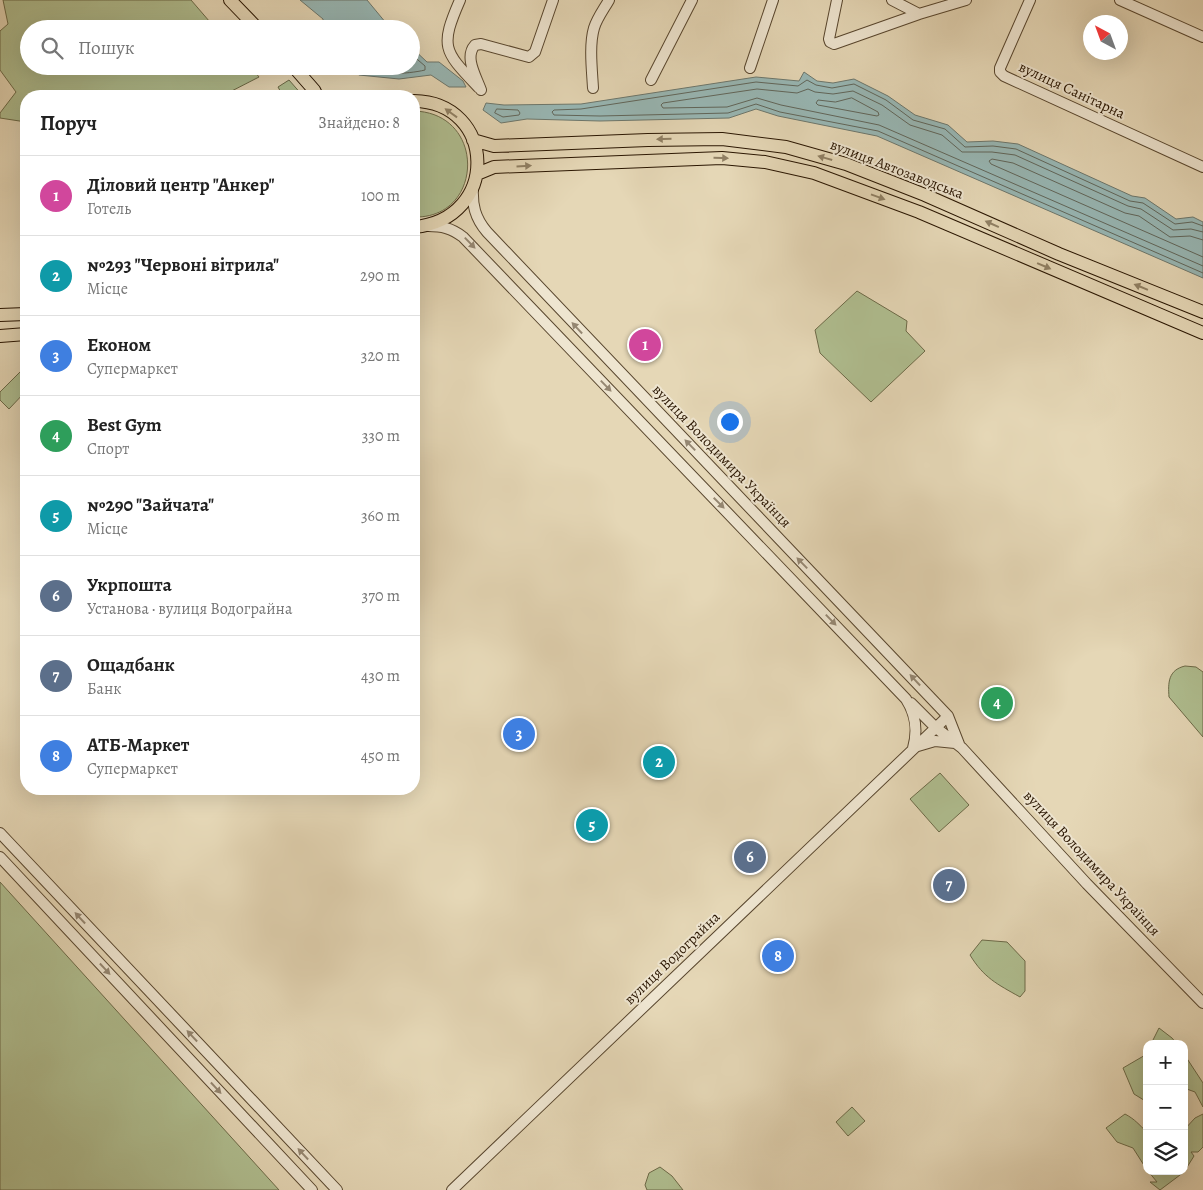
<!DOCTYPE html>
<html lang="uk">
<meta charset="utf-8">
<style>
body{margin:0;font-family:Alegreya,serif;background:#f2f2f2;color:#222}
.controls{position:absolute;right:15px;bottom:15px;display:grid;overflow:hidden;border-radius:10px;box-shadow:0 5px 20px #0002}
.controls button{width:45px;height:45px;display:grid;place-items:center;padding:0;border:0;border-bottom:1px solid #e0e0e0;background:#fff;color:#222;font:25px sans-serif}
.compass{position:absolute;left:1083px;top:15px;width:45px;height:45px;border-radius:50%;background:#fff;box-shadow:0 5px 20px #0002;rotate:319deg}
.you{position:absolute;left:729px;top:421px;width:18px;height:18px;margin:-12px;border:4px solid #fff;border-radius:50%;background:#1a73e8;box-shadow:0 0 0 8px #1a73e833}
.badge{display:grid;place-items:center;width:32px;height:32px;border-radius:50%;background:#2563eb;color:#fff;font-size:16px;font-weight:700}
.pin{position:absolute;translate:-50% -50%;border:2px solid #fff;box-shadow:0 1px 5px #0006}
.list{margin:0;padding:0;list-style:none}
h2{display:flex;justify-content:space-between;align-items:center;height:65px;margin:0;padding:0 20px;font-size:21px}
h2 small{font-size:16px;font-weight:400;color:#767676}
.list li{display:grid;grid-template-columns:32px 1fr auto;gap:15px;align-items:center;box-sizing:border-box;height:80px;padding:0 20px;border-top:1px solid #e0e0e0}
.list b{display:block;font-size:19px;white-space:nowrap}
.list p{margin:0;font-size:16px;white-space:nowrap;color:#767676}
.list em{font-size:16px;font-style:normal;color:#767676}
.icon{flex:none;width:28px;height:28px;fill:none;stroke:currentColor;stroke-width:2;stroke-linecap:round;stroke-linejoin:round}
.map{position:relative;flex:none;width:1203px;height:1190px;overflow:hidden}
.search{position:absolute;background:#fff;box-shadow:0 5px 20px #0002;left:20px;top:20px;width:400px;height:55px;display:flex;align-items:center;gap:12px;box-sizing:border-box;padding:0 18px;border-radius:28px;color:#767676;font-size:19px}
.panel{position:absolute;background:#fff;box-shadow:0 5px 20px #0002;left:20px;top:90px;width:400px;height:705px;border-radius:20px}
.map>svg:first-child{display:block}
.green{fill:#b0bf91;stroke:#6c6a48}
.water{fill:#98b8b6;stroke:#6c776d}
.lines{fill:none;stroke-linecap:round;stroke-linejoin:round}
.shore{stroke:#60665b;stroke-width:1}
.minor-casing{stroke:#58462e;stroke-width:12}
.major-casing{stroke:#291500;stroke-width:14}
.minor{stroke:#eee5d0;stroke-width:10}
.major{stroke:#e5d7b6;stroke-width:12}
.oneway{fill:#908064}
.oneway2{fill:#958772}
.labels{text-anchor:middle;stroke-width:4;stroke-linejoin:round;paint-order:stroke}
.street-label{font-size:15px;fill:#291500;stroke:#eee5d0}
</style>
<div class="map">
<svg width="1203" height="1190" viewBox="0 0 1203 1190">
<rect width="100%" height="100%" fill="#e5d7b6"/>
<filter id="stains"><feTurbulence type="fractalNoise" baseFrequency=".004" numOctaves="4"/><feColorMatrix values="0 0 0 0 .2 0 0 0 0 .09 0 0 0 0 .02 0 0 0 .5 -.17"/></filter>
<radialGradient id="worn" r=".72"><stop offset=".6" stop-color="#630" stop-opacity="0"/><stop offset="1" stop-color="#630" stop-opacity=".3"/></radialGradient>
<path class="green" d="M3,0H191L216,29H29V66H250L259,77L222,96H26V122L0,118V113L16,92L0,70V31L8,24Z
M289,80L303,96H283L278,87Z
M414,111C487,113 484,219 414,217Z
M857,291L907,321L906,331L925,351L871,402L820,353L815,330Z
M20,372L26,378V391L9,409L0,400V392Z
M1185,666L1196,667L1203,672V737L1169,697C1168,683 1168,670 1185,666Z
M940,773L969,805L939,832L910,799Z
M0,882L279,1190H0Z
M982,940L1007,942L1025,961V991L1020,997C997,984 984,978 970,955Z
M1159,1028L1172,1038L1177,1044H1151Z
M1147,1054V1102L1134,1094L1123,1068Z
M1184,1054L1203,1083V1107L1195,1092L1184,1088Z
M852,1107L865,1121L848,1136L836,1122Z
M1125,1114C1136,1120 1138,1124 1147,1132V1170L1133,1148L1117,1142L1106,1128Z
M1203,1114V1147L1198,1152H1191L1194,1156L1184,1172L1160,1190L1150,1182H1157L1148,1171H1184V1130L1195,1118Z
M660,1167L672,1176L683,1190H647L645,1185L649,1173Z"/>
<path class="water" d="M300,0H367L391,29H324L323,19Z
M411,47L427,62H439L463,81L466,87H449L431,75L399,79L359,75L348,66H411Z
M804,72L817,81L833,83L854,79L888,96L915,115L948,125L967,142L993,141L1018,144L1132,196L1145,198L1176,219L1193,217L1203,222V278L877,136L778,116L756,109L729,118L600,121L527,119L501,123L483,110L486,103L504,105L581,104L756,77L799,81Z"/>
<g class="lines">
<path class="shore" d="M356,66C369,77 409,74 425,70V66L411,54
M852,98L878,112L879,115L877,116L818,105L816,103L818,100L835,102Z
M497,109L518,110L520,113L519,115L503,117L495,113Z
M1203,226L1192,222L1175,224L1143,203L1130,201L1016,149L993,146L965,147L945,129L913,120L886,100L854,84L832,88L816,85L807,80L798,86L756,82L581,109L554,110L552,112L554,115L600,116L728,113L756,104L780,112L878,131L1203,273
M1203,232L1191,229L1173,230L1141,209L1128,206L1015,155L992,152H962L942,135L910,125L882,105L853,91L833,94L815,92L808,89L797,93L757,89L663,103L661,105L663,108L727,107L757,98L781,105L879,125L1203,266
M1203,240L1190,236L1170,237L1139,216L1125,213L1013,163L992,159L989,161L991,164L1203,257"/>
<g class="minor-casing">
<path id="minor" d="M460,0C439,48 444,51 479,88
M837,0L829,39L830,42L834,44L919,14L966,0
M892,0L919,14
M1030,0L1000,68V72L1004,76L1203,167
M1120,0L1203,37
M750,68L773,0
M651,80L692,0
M593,88C592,70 589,45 594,28C597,18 604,9 609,0
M481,90C476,76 464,57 475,45L481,44L529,57L535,52L553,0
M473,187C472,205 475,218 487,232L948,716L959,744
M428,226C442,226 451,228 463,237C611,391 759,545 906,699C916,715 918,730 913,748
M911,703L935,727L962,748L1087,884L1203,1003
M918,746L935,741L955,743
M0,833L337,1190
M0,857L312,1190
M452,1190L948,716"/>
</g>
<g class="major-casing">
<path id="major" d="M230,0L258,29
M293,66L314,90L317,96
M414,101C496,102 501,219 414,227
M473,140L494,146L648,140L722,139L786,147L846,164L925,195L1059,254L1203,312
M477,174L494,167L722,158L765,162L814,173L919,212L1203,333
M0,315L26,314
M0,336L26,334"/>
</g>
<use href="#minor" class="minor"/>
<use href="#major" class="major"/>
</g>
<defs><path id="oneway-solid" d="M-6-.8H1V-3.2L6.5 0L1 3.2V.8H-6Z" transform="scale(1.25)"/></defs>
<g class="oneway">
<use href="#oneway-solid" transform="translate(451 113) rotate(-144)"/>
<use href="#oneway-solid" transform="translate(664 139) rotate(179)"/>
<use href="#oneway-solid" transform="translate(721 158) rotate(2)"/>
<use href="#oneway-solid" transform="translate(825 158) rotate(-164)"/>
<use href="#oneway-solid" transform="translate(524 166) rotate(-3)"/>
<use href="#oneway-solid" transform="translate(878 197) rotate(20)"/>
<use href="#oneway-solid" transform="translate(992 224) rotate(-156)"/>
<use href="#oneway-solid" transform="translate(1044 266) rotate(23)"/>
<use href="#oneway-solid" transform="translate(1141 287) rotate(-158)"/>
</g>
<g class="oneway2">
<use href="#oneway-solid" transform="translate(470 243) rotate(46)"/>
<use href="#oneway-solid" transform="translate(577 328) rotate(-133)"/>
<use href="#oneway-solid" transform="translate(606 386) rotate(46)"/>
<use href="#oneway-solid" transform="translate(690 445) rotate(-134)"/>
<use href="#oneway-solid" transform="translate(719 503) rotate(45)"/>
<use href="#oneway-solid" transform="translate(802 563) rotate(-134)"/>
<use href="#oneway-solid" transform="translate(831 620) rotate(46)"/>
<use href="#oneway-solid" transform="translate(915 680) rotate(-133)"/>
<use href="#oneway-solid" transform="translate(80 918) rotate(-133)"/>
<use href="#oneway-solid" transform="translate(105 969) rotate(47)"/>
<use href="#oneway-solid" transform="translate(192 1036) rotate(-133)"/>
<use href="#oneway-solid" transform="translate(216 1088) rotate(47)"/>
<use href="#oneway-solid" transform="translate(303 1154) rotate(-133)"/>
</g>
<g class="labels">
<g class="street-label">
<text transform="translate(1072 90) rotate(25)" y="5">вулиця Санітарна</text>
<text transform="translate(897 169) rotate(21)" y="5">вулиця Автозаводська</text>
<text transform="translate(722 456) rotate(46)" y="5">вулиця Володимира Українця</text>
<text transform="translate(1092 863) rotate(47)" y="5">вулиця Володимира Українця</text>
<text transform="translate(672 958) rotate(-44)" y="5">вулиця Водограйна</text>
</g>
</g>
<rect width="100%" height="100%" filter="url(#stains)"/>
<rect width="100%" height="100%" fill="url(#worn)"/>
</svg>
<div class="controls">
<button>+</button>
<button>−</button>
<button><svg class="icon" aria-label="layers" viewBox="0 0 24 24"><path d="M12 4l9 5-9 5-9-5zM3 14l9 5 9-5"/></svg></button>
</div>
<svg class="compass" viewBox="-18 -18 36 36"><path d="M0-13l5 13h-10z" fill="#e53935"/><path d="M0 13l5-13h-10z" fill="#767676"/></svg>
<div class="you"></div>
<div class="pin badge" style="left:645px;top:345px;background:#d1479c">1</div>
<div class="pin badge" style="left:659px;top:762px;background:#0f9aa8">2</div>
<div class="pin badge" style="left:519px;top:734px;background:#3f7fe0">3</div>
<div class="pin badge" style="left:997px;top:703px;background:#2e9e5b">4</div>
<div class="pin badge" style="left:592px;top:825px;background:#0f9aa8">5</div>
<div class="pin badge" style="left:750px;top:857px;background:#5c6f8a">6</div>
<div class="pin badge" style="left:949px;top:885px;background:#5c6f8a">7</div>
<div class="pin badge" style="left:778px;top:956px;background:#3f7fe0">8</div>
<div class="search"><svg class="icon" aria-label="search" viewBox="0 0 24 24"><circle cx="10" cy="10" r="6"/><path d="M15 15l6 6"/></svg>Пошук</div>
<section class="panel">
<h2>Поруч<small>Знайдено: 8</small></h2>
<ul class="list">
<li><span class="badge" style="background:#d1479c">1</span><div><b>Діловий центр &quot;Анкер&quot;</b><p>Готель</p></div><em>100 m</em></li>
<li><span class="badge" style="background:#0f9aa8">2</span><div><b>№293 &quot;Червоні вітрила&quot;</b><p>Місце</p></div><em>290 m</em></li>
<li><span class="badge" style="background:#3f7fe0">3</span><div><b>Економ</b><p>Супермаркет</p></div><em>320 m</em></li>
<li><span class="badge" style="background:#2e9e5b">4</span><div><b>Best Gym</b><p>Спорт</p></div><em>330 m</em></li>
<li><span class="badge" style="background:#0f9aa8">5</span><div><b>№290 &quot;Зайчата&quot;</b><p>Місце</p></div><em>360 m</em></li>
<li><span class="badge" style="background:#5c6f8a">6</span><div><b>Укрпошта</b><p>Установа · вулиця Водограйна</p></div><em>370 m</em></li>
<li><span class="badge" style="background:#5c6f8a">7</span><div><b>Ощадбанк</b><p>Банк</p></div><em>430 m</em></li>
<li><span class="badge" style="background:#3f7fe0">8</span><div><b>АТБ-Маркет</b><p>Супермаркет</p></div><em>450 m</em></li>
</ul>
</section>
</div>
